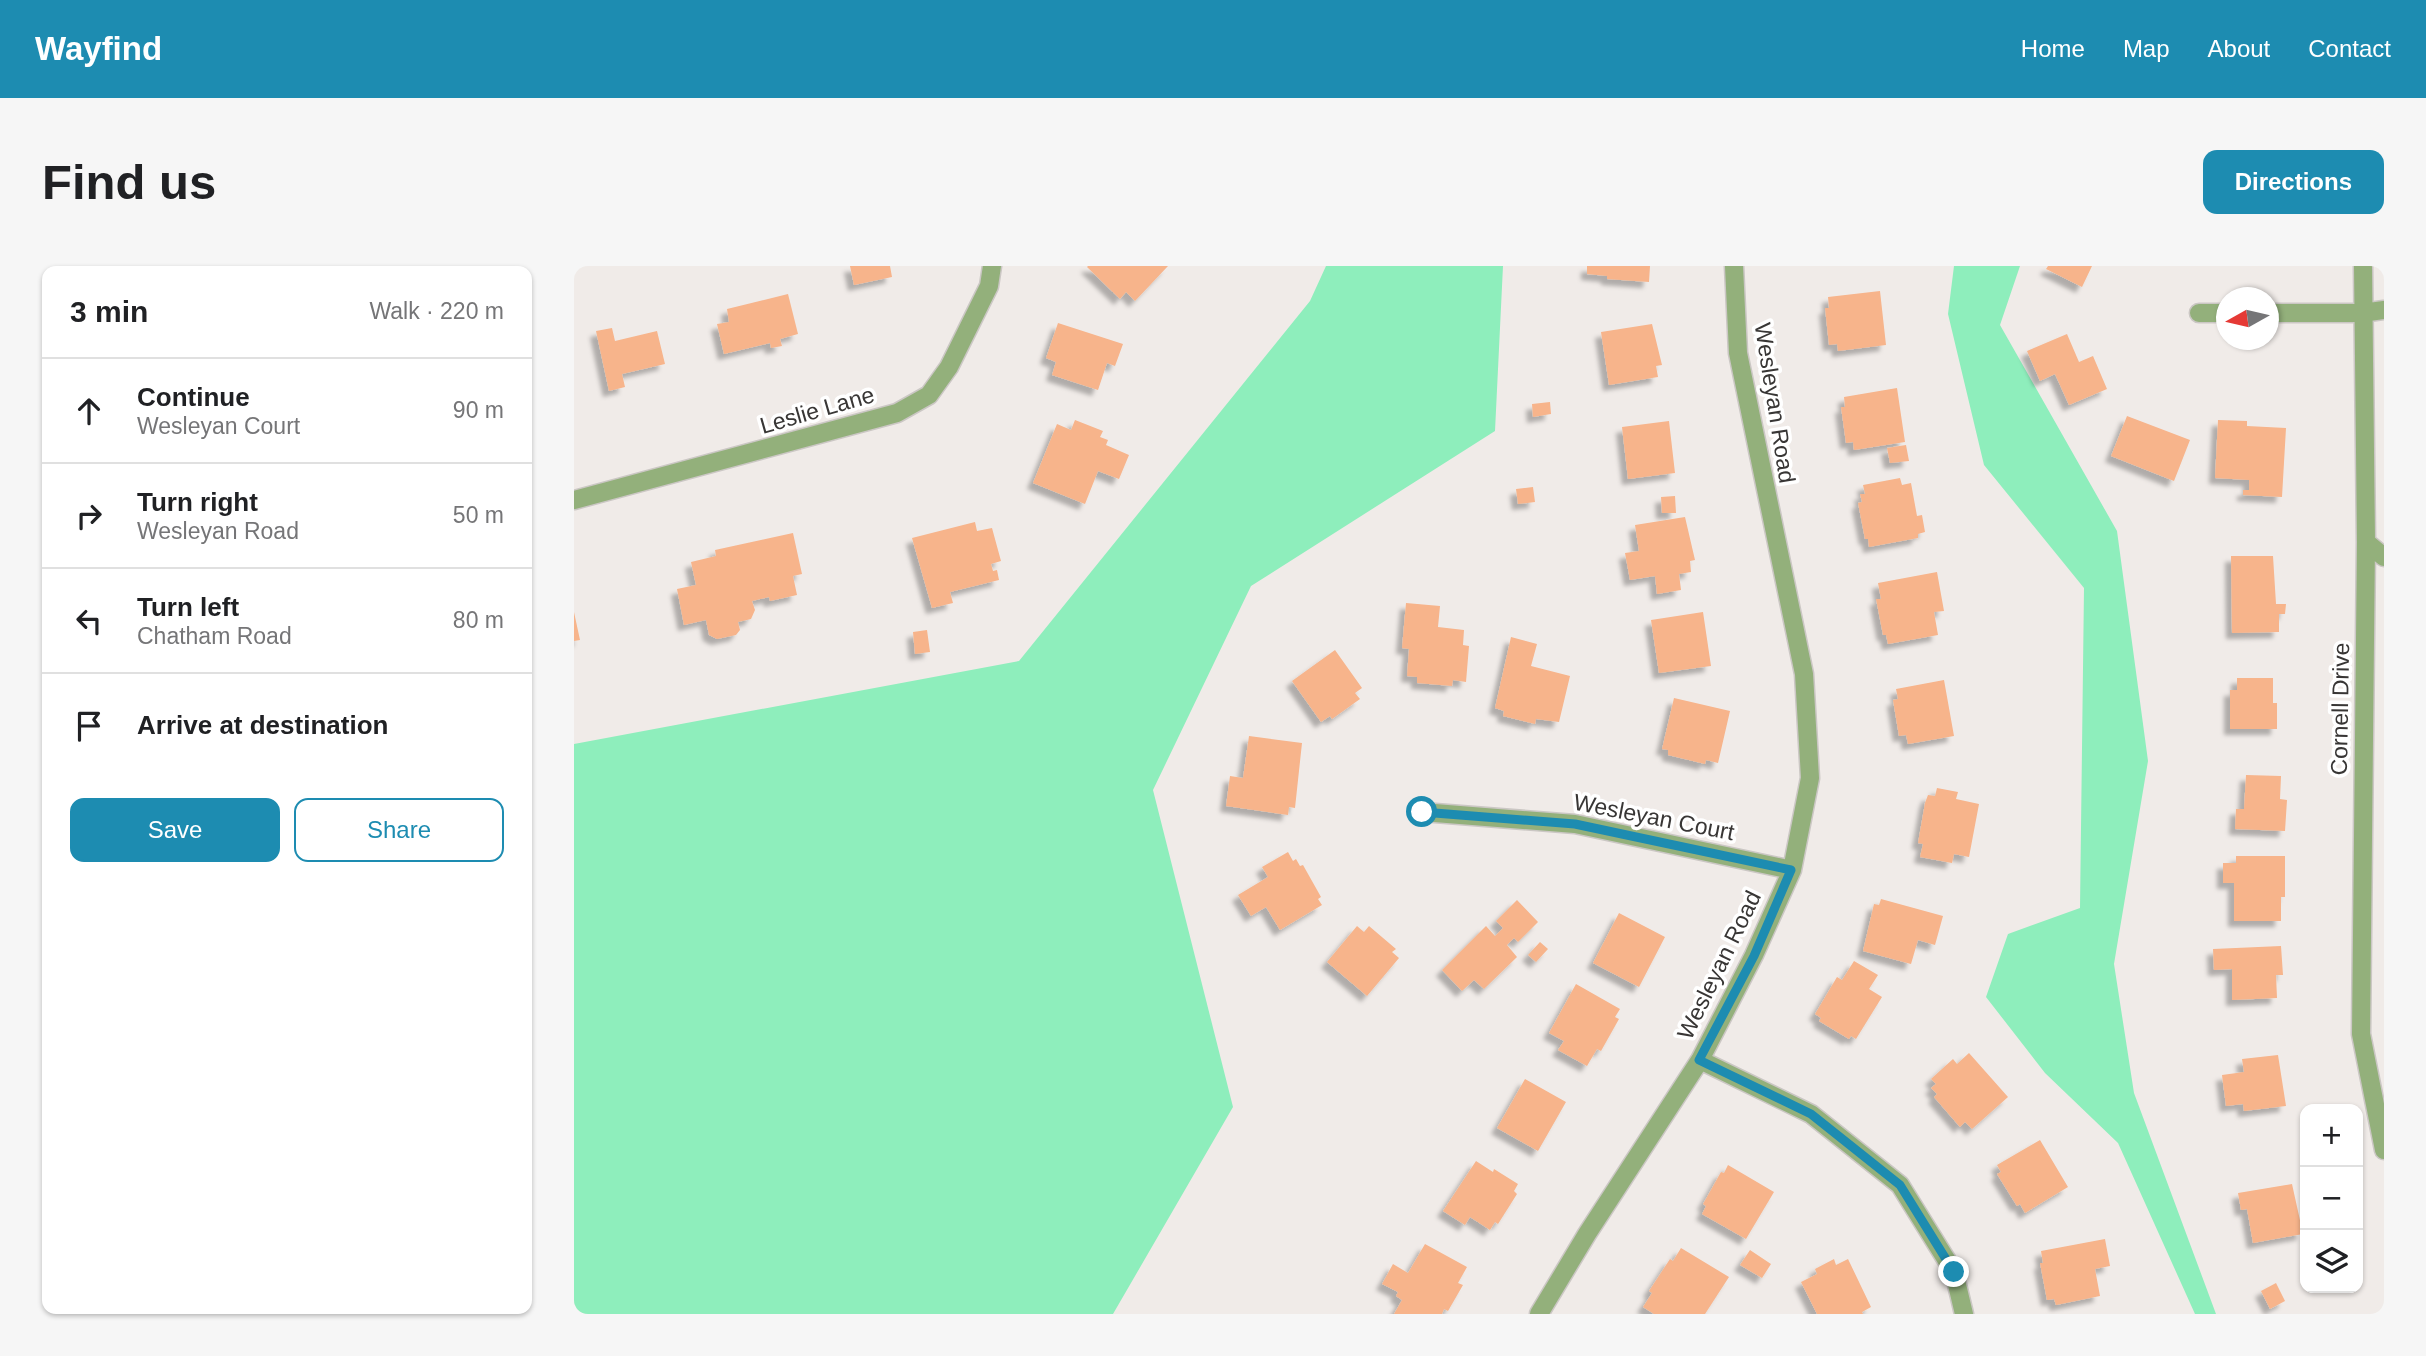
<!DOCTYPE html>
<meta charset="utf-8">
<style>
body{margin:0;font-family:Helvetica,sans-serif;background:#f6f6f6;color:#202124}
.controls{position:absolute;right:21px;bottom:21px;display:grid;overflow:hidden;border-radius:14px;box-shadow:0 2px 5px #0004}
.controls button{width:63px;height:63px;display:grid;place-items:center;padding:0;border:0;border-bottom:2px solid #e0e0e0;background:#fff;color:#202124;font:35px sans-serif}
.compass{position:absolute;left:1642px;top:21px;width:63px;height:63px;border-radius:50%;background:#fff;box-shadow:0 2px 5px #0004;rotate:262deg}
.stop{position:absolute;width:21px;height:21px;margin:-16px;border:5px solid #1d8cb1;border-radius:50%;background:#fff}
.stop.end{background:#1d8cb1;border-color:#fff;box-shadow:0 2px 7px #0008}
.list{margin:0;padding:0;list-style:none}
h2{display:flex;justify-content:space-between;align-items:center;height:91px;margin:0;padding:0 28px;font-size:30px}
h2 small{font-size:23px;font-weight:400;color:#757577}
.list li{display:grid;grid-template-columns:46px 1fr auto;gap:21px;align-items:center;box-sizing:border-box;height:105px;padding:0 28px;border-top:2px solid #e0e0e0}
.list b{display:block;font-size:26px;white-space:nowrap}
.list p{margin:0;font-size:23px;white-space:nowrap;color:#757577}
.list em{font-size:23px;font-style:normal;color:#757577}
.actions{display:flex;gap:14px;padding:21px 28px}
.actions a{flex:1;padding:16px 0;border:2px solid #1d8cb1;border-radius:14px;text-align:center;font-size:24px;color:#1d8cb1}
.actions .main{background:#1d8cb1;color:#fff}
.icon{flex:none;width:38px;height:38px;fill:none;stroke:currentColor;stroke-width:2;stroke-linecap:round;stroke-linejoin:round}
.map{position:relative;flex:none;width:1810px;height:1048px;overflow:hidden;border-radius:14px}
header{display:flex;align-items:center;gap:42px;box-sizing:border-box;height:98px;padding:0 35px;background:#1d8cb1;color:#fff}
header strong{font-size:33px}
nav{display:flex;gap:38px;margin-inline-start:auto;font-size:24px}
.intro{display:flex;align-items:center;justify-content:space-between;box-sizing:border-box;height:168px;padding:0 42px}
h1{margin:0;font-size:49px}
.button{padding:18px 32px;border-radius:14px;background:#1d8cb1;color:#fff;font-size:24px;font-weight:700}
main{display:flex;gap:42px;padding:0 42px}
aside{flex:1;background:#fff;border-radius:14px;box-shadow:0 2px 5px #0004}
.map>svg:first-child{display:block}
.green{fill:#8eeebc}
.building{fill:#f7b48b;filter:url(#shadow)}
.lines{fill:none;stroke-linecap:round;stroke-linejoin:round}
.minor-casing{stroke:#cbc7c4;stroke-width:21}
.minor{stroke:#93b07b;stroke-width:18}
.route{stroke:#1d8cb1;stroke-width:9}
.labels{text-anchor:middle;stroke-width:7;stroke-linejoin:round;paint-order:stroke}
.street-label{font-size:23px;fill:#383635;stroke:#fff}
</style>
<header>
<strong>Wayfind</strong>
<nav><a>Home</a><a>Map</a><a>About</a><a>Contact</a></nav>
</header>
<div class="intro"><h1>Find us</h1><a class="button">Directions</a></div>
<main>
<aside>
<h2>3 min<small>Walk · 220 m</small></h2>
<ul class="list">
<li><svg class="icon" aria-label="ahead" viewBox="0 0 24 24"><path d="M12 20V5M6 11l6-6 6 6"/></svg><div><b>Continue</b><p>Wesleyan Court</p></div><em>90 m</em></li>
<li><svg class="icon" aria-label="right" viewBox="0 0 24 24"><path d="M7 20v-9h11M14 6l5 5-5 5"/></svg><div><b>Turn right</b><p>Wesleyan Road</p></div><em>50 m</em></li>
<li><svg class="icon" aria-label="left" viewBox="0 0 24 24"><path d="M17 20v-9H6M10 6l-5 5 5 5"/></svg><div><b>Turn left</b><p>Chatham Road</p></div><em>80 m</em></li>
<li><svg class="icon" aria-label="arrive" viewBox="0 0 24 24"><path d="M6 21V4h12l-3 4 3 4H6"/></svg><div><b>Arrive at destination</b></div></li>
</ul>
<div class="actions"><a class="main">Save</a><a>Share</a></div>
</aside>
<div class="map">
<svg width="1810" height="1048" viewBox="0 0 1810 1048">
<defs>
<filter id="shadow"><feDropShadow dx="-6" dy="6" stdDeviation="2" flood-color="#0004"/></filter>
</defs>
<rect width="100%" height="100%" fill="#f0ebe8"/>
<path class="green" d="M752,0H929L921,165L677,320L579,524L659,841L539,1048H0V478L445,395L736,35Z
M1380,0H1446L1426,59L1543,265L1574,495L1540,698L1560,827L1642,1048H1621L1544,877L1471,807L1412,731L1434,668L1506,642L1510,322L1410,199L1374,48Z"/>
<path class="building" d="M276,0H316L318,11L280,19Z
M514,0H594L561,35L552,26L546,33L513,1Z
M1013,0H1076L1075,16L1033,13V10L1013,8Z
M1474,0H1518L1508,21L1472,3Z
M1306,25L1312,79L1264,85L1263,78L1255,79L1251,42H1255L1254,31Z
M214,28L224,68L206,73L208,80L197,82L196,77L150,88L143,58L155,56L153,43Z
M484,57L549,78L541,100L533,97L524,124L478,109L482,96L472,92Z
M1078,58L1088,99L1082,100L1084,111L1035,119L1027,66Z
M38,62L41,75L83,65L91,98L48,108L51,121L35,125L22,65Z
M1493,68L1505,96L1519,90L1533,123L1495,139L1481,108L1466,115L1453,85Z
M1323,122L1331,176L1280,184L1279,176L1272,177L1267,141H1271L1270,131Z
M976,136L977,148L959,151L958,138Z
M1553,150L1616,174L1600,215L1537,190Z
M501,154L529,165L526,171L534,174L532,179L555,189L545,213L524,205L511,238L459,217L483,158L497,164Z
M1644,154L1673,155V160L1712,162L1708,231L1669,229V224H1675V214L1641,212Z
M1095,155L1101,207L1054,213L1048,161Z
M1332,179L1335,195L1316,197L1313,182Z
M1326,212L1328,219L1337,217L1343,250L1348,249L1351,266L1344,268V272L1295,281L1294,273H1291L1284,237L1288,236L1286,228H1291L1289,219Z
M959,221L961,236L944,238L942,223Z
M1101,230L1102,247H1088L1087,231Z
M1111,251L1121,294L1116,295L1117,306L1105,308L1107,324L1083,328L1081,310L1056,314L1051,287L1065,285L1061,259Z
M401,256L403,265L418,262L427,295L417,298L419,305L423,304L425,314L376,326L379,337L358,342L338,272Z
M219,267L228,308L219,310L223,329L196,335L195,331L178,335L181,344L177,353L164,356L166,364L162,369L143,373L135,369L132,354L110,359L103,323L122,319L117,296L142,290L141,284Z
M1657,290H1699L1702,338H1712L1711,348H1705V366L1658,367Z
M1363,306L1370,345L1360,346L1364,369L1314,378L1312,369H1309L1302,333H1307L1304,317Z
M832,337L866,340L864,361L890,364L889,379L895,380L892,416L879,414L878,420L843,417V411L833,410L835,383L828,382Z
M0,346L6,374L0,375Z
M1129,346L1137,400L1085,407L1077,354Z
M353,364L356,386L341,388L339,366Z
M937,371L963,378L957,400L996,410L985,456L962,453L961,458L929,450L930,445L921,442Z
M761,384L788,422L781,427L786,433L758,453L756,450L747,456L718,415Z
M1663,412H1699V437H1703V463H1656V424H1663Z
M1370,414L1380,470L1334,478L1332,469L1325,470L1319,434L1324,433L1322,423Z
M1100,432L1156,445L1144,497L1132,494L1131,498L1094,489V484L1088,483Z
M675,470L728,477L721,542L715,541L714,549L652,540L656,510L669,512Z
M1672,509L1707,510L1706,533L1713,534L1711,565L1661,563L1662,543H1670Z
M1363,522L1384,526L1382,533L1405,538L1395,591L1380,588L1378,597L1346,591L1349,578L1344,577L1351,537L1354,529L1361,530Z
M714,586L719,595L722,593L726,600L729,599L747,631L744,633L748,639L706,664L692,641L677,650L664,629L694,611L688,601Z
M1662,590H1711V631H1707V655H1660V617H1649V597H1662Z
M1307,633L1369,650L1361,679L1344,674L1337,698L1289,685L1300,638L1305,639Z
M943,634L964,656L944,676L940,672L933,679L943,691L910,723L900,714L888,725L868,704L912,660L921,670L929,662L922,655Z
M1045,647L1091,671L1065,721L1019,697Z
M783,660L790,666L795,660L822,683L818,686L825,692L793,730L753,696Z
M966,676L974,683L962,696L954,689Z
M1707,680L1709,709H1702L1703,732L1658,734V703L1640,704L1639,683Z
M1280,695L1304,709L1295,723L1308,731L1282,773L1277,770L1275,773L1245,755L1247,752L1241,748L1263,711L1268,714Z
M1002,718L1046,743L1041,751L1045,753L1027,785L1023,783L1013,800L984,784L990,775L975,767Z
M1395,787L1434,831L1398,863L1391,856L1386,861L1360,831L1363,828L1357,822L1362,818L1357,813L1379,793L1383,798Z
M1704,789L1712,840L1670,845L1669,838L1652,840L1648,809L1670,806L1668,793Z
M951,813L992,836L964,885L923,862Z
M1466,874L1494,921L1451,947L1446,938L1443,940L1423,908L1427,906L1423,899Z
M902,895L919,906L920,903L944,918L940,925L943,928L924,958L921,956L916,964L896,951L891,959L869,945Z
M1154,899L1200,926L1172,973L1128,948L1132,940L1129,938L1147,906L1150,907Z
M1718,918L1729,968L1679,977L1673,943L1667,944L1664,927Z
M1531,973L1536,1000L1521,1003L1526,1030L1482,1039L1480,1033L1473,1034L1466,997H1469L1467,985Z
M851,978L893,1001L884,1017L889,1019L874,1045L870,1043L868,1048H820L828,1034L822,1030L824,1026L808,1018L819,998L834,1007Z
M1107,982L1155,1011L1131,1048H1080L1069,1041L1078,1027L1075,1025L1096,993L1099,995Z
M1176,984L1197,998L1188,1012L1166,999Z
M1260,993L1262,999L1274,993L1297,1041L1288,1046L1289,1048H1243L1227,1016L1243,1008L1241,1003Z
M1702,1017L1711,1035L1696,1043L1687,1025Z"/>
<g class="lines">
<g class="minor-casing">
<path id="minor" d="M1789,0L1792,276L1787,768L1810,884
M1625,47H1652
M1694,47H1788L1810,44
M0,234L323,147L355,129L375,101L415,20L418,0
M1792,276L1810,291
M848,546L1001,558L1218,604
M1126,794L1237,848L1326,919L1380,1006L1390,1048
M965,1048L1013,968L1126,794L1180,689L1218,604L1236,512L1230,408L1164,87L1160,0"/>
</g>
<use href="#minor" class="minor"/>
</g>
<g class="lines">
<path class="route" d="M848,546L1001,558L1217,604L1180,690L1125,794L1237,848L1326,919L1380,1006"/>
</g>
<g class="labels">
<g class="street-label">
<text transform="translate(1201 137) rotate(81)" y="8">Wesleyan Road</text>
<text transform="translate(243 144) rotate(-16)" y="8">Leslie Lane</text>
<text transform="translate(1766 443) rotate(-89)" y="8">Cornell Drive</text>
<text transform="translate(1080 551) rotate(11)" y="8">Wesleyan Court</text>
<text transform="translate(1145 699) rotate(-64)" y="8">Wesleyan Road</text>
</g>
</g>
</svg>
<div class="controls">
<button>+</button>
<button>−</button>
<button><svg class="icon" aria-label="layers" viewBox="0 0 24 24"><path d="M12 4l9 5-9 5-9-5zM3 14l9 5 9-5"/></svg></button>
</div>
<svg class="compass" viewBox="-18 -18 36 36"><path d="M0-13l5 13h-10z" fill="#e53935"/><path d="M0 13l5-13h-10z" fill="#757577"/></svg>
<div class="stop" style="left:848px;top:546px"></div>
<div class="stop end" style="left:1380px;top:1006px"></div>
</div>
</main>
